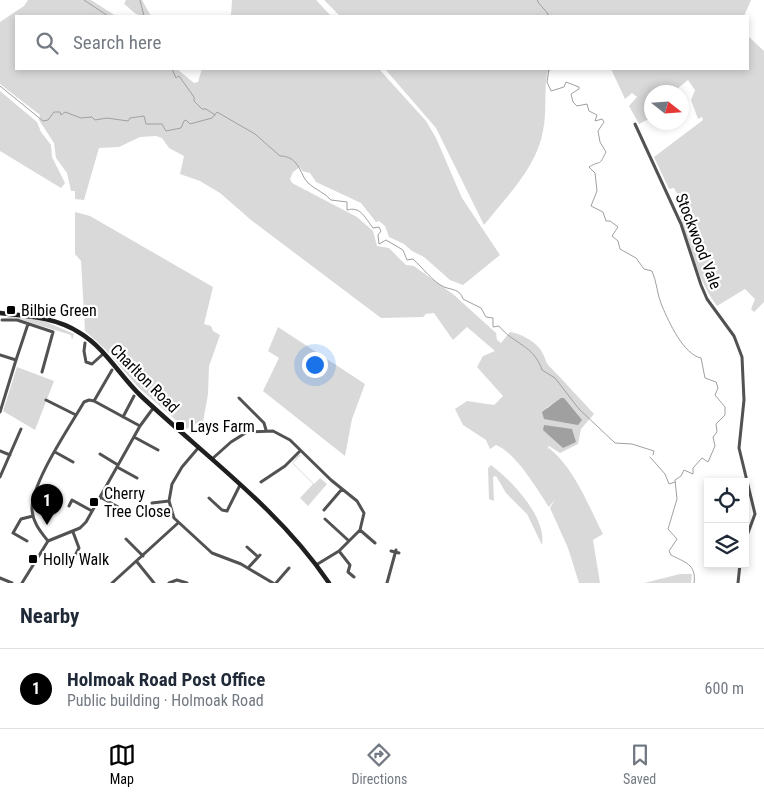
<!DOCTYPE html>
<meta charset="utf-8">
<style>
body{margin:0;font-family:"Roboto Condensed",sans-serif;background:#f2f2f3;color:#1f2937}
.controls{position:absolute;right:15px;bottom:15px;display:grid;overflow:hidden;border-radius:0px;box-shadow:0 2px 8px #0003}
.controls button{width:45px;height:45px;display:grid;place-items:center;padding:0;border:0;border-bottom:1px solid #e0e1e3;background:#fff;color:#1f2937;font:25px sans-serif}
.compass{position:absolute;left:644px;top:85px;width:45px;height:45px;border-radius:50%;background:#fff;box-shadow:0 2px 8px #0003;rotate:107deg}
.you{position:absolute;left:314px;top:364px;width:18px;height:18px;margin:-12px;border:4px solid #fff;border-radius:50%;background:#1a73e8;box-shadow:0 0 0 8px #1a73e833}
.badge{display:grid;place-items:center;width:32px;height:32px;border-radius:50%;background:#000;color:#fff;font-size:16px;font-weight:700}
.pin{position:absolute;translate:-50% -41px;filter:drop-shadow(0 1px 2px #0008)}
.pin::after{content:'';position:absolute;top:26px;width:18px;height:15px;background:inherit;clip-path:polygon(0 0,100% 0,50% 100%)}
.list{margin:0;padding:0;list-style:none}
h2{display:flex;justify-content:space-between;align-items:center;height:65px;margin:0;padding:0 20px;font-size:21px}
h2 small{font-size:16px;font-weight:400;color:#747a83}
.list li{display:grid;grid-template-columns:32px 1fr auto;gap:15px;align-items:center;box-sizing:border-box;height:80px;padding:0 20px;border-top:1px solid #e0e1e3}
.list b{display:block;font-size:19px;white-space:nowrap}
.list p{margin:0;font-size:16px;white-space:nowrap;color:#747a83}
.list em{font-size:16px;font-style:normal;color:#747a83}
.icon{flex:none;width:28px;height:28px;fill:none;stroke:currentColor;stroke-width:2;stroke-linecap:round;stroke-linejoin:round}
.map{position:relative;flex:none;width:764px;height:583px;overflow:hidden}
.search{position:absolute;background:#fff;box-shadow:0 2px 8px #0003;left:15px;right:15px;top:15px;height:55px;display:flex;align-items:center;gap:12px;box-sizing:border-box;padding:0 18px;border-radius:0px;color:#747a83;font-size:19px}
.sheet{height:145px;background:#fff}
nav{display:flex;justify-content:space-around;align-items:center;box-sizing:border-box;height:70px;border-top:1px solid #e0e1e3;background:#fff;font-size:14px;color:#747a83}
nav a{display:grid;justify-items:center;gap:2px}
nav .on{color:#000}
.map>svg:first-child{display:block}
.green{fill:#d9d9d9;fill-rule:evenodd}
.water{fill:#a0a0a0}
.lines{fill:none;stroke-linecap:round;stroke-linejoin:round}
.stream{stroke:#a0a0a0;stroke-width:1}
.street{stroke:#525252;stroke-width:3}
.secondary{stroke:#1f1f1f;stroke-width:4.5}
.poi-dot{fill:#000;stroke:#fff;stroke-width:2}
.labels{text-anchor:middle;stroke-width:4.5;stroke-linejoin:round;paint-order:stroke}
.street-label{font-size:16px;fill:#000;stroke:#fff}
.poi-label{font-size:16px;fill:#000;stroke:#fff;text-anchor:start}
</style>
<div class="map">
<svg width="764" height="583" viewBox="0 0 764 583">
<rect width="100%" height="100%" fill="#fff"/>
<path class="green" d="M28,0H91L116,16H16V69H177L194,83L198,82L202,69H379L426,121L436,138L462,198L500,255L463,285L450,280L424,257L412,251L404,244L389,237L385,226L379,221L376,222L361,203L316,182L310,173L302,171L300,167L293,172L290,179L292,183L357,217L373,231L377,246L389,248L406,265L414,266L454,295L496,333L497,340L501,343L510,332C520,333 534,341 540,349C544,354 545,361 549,366C564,381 579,398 594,414L581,429L578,444L560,453L549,446L547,449L549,448C575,469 588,505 603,534L593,540L600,583H579L568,548L550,508L555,499L549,507C537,489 516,453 496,445L490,449L486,440L463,425L455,409L467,401L494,405L503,396L477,367L483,356L495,351L467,327L453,340L434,313L426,314L423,317L381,318L251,220L220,193L200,181L180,174L184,156L169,148L162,138L156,136L140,137L119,147L99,148L84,200L75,199V191H71L67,173L56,158L54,143L39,120L40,115L0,84V22L24,6ZM564,398L578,424L546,408Z
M126,0H142L151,16C133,16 136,13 124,4Z
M232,0H316L331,16H231Z
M324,0H751L744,16H340Z
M748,36L764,51V302L754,312L751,309L755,299L745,289L717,306C697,279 690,247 680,216L687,212L674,188L669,189L654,157L703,120L702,117L698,119L691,100L695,90L688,80L677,89L678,92H652L651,118L639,124L629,106L637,97L632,93L625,99L611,69H748Z
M385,69H552L547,73C544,92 547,112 543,131C537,167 506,197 484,225L436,128Z
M0,91L37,122L41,132L51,145L52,157L65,183L61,188L0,151Z
M75,212L90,216L213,287L204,324L211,326L213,331L220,335L209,366L208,394L203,422L197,423L186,429L138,387L105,349L85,331L81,261L75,254Z
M14,316L42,320L74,334L72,340L71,335L16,318L0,319Z
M278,327L365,384L352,419L345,456L263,391L279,358L268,351Z
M17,367L54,381L35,430L3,411Z
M299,455H301L293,463L314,484L320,478L327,484L308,506L300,498L313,484L292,463Z
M491,465C511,480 547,517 542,545L527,514L506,493L496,476L493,477L494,501L489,499L488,468Z
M680,574H692L691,583H644Z"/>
<path class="water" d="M561,398H564L582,420L578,425L544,419L542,412Z
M544,425L572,429L576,442L563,448L543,430Z"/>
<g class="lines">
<path class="stream" d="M84,0L108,16
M140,0L144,16
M537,0C540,7 546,9 549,16
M172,69L176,78L179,76L194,97V101L202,109H206L215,115
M549,69L547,82L551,91L564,87L566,82L579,87V89L571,94L573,102L577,106L587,104L589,111L597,115L595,121L602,119L604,122L598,131L600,142L606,152C598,168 602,159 589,167L595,173L597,191L591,206L603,212L606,221H610L618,227L612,236L618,241L620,249L636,258L644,269L652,271C657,282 657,295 662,306C669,322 683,354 701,358L705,378L716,382L718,388L715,395L725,407V415L716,424L717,432L713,437L715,446L708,462L702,458L693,468V474L684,470L681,476L675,480L677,499L668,529L677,539L669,551L671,555C684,562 697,564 694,583
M0,86L43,121L48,120L54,112H60L61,115L65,112L81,118L92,117L95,120L107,118L128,121L130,118L144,116L146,124H162L166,131L181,128L184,121L186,120L190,124L212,118L217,112L255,134L280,156C286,156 291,158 295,162C301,168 302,177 308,183C316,190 325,193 331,200L347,202V210C361,206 365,218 373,228L379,227L381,231L378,235L379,244L386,240L403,250L407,260L413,259C422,267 433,282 444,287C452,290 460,289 463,299L481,308L486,317L493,318V327L499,326C513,344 534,345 542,370L555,378L579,409L615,443L632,444L654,451L653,455
M650,457L665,474L669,484L675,482"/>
<path class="street" d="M635,124L681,224L701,285L707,299L734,336L742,357L744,400L739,448L755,514L745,541
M2,320H17L53,332L42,372
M85,343L84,351L86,362L92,364L103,354
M0,355L16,360L0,412
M16,360L28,324
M239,398L264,423L266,430
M46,400L76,415
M94,401L112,370
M123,417L134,396
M134,437L158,450
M199,447L182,467L172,484L169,501L174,518L212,553L241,564L273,583
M0,451L10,455
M55,452L73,462
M100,454L118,465
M212,459L231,442L247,432L273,431L290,440L331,480L357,501L364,513L360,530L339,551L316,565
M117,467L137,478
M0,477L21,429
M261,482L285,466L300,451
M100,497L120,508
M209,498L222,510L227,511L240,485
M152,503L169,501
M69,506L72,500L92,511
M324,510L342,489
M325,519L349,541
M360,530L375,543
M126,539L143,556
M27,541L13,533L21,519L33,516
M48,541C41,532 33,523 32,510C31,483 69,428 84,402L89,400L94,401L140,426
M247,547L257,556
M339,551L350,565L348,572L354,577
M391,551L399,553
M137,562L154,583
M69,567L79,548L73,532
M248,568L260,555
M0,578L12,583
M22,583L48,541L80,528L86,522L140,426L154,407
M112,583L178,523
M169,583L177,580L187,583
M276,583L289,568
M387,583L396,550
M738,583L740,564"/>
<path class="secondary" d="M0,313C28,316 55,317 80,333C105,348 120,376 141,396C205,456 279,509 329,583"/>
</g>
<g class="poi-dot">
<rect x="6" y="305" width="10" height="10" rx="2.5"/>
<rect x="175" y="421" width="10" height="10" rx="2.5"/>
<rect x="89" y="497" width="10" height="10" rx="2.5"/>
<rect x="28" y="554" width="10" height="10" rx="2.5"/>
</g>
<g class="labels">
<g class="street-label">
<text transform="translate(699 241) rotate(69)" y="6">Stockwood Vale</text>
<text transform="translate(145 378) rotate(45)" y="6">Charlton Road</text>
</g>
<g class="poi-label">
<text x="21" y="316">Bilbie Green</text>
<text x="190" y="432">Lays Farm</text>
<text x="104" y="499">Cherry<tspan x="104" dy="18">Tree Close</tspan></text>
<text x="43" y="565">Holly Walk</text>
</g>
</g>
</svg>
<div class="controls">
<button><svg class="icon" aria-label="locate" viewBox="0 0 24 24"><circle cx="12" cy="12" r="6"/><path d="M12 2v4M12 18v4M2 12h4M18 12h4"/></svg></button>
<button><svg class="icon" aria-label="layers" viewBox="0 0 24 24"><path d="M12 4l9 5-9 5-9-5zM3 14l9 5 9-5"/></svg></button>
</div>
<svg class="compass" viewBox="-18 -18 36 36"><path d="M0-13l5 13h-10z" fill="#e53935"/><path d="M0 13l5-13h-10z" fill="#747a83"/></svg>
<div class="you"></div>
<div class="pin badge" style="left:47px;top:525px">1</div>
<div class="search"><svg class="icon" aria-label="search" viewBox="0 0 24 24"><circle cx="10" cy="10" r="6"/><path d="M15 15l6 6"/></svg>Search here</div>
</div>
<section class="sheet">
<h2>Nearby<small></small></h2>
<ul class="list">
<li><span class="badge">1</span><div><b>Holmoak Road Post Office</b><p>Public building · Holmoak Road</p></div><em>600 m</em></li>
</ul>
</section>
<nav>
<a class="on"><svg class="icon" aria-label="map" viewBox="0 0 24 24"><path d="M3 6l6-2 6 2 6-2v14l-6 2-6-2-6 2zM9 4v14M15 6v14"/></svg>Map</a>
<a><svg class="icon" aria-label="directions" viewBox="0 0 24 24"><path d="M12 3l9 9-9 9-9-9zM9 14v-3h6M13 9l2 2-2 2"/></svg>Directions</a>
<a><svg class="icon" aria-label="saved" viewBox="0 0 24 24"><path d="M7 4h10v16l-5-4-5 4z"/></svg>Saved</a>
</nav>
